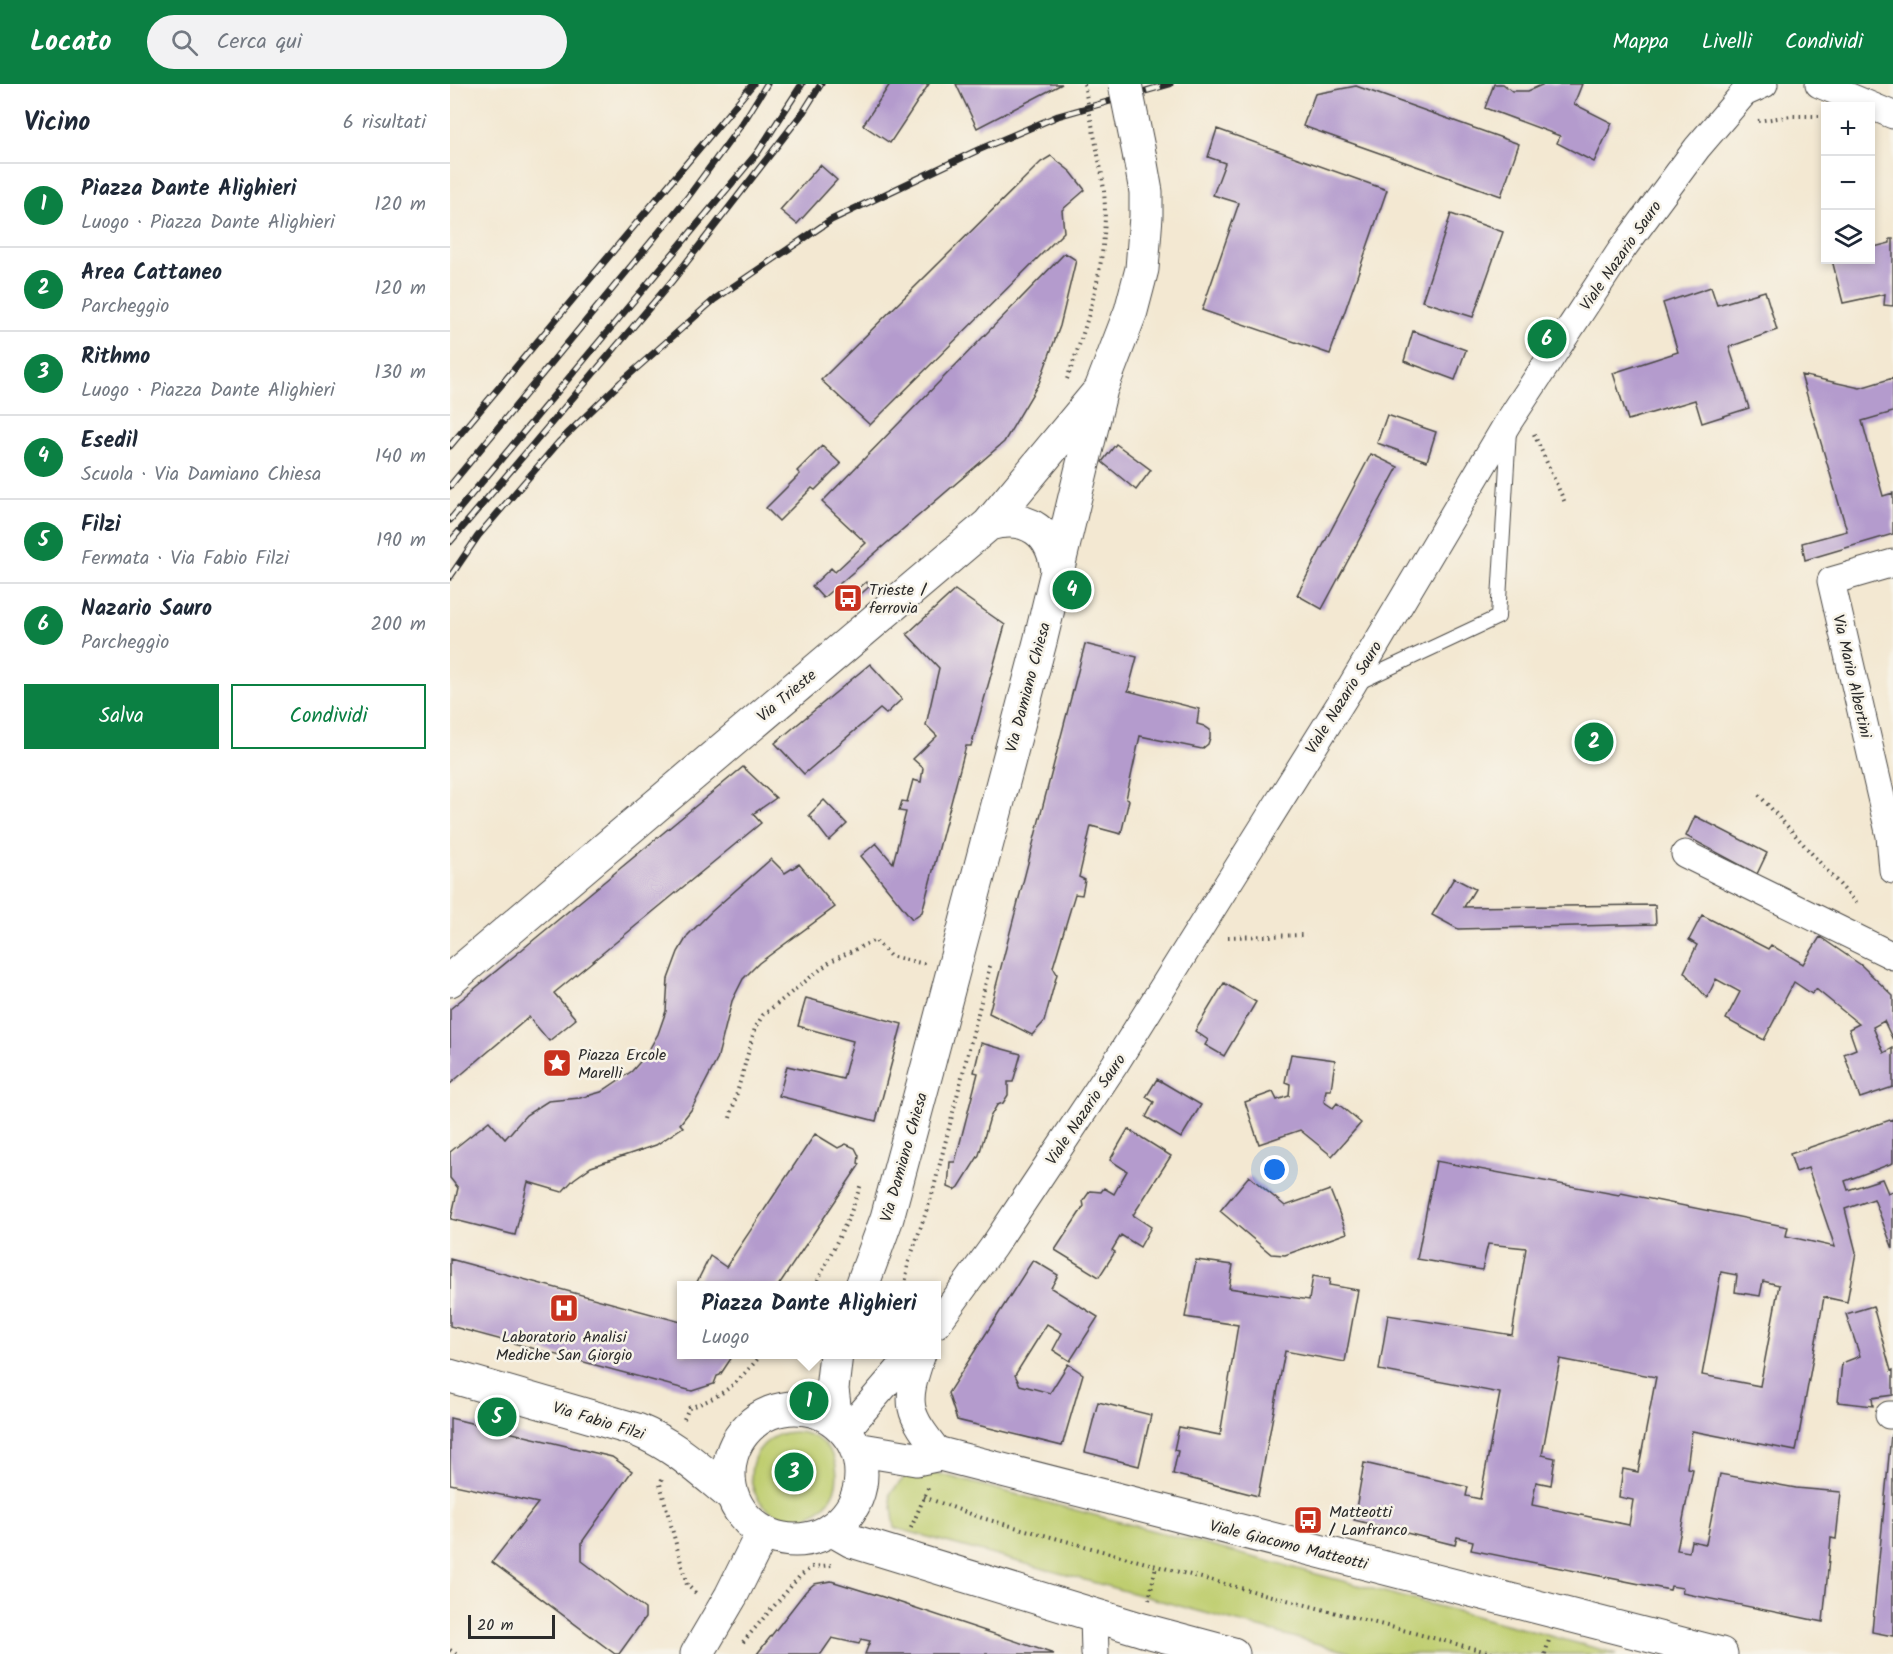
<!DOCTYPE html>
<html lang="it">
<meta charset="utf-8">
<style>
body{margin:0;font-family:Kalam,sans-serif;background:#f2f2f3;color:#1f2937}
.controls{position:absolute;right:18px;top:18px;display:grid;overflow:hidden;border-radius:0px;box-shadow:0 3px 9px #0003}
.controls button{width:54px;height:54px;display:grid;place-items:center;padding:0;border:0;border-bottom:2px solid #e0e1e3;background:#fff;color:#1f2937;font:30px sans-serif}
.scale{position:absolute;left:18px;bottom:15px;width:87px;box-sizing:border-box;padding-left:6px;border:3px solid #2b2b2b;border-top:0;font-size:16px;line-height:21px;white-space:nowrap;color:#2b2b2b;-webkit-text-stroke:4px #f7f3e8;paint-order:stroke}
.you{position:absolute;left:825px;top:1086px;width:21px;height:21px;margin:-15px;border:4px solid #fff;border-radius:50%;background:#1a73e8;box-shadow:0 0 0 9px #1a73e833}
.badge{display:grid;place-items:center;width:39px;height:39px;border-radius:50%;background:#0b8043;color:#fff;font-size:20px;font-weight:700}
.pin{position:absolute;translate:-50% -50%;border:3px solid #fff;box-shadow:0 2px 6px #0006}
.popup{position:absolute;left:227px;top:1197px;width:264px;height:78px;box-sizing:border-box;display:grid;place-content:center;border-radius:0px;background:#fff;filter:drop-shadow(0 2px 4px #0005);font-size:20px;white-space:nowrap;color:#747a83}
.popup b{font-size:22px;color:#1f2937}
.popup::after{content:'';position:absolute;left:50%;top:100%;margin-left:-12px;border:12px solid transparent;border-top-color:#fff}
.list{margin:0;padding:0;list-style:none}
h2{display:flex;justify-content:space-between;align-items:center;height:78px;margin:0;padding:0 24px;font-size:26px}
h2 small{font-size:20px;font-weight:400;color:#747a83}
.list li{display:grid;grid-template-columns:39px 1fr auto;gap:18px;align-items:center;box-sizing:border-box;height:84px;padding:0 24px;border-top:2px solid #e0e1e3}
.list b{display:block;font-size:22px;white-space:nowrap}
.list p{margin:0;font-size:20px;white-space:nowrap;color:#747a83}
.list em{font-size:20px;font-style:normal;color:#747a83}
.actions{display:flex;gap:12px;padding:18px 24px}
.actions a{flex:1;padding:14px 0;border:2px solid #0b8043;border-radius:0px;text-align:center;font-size:21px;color:#0b8043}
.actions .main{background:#0b8043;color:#fff}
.icon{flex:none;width:33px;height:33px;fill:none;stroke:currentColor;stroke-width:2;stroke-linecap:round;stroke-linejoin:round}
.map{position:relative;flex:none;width:1443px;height:1570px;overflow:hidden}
header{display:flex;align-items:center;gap:36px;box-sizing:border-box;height:84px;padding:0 30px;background:#0b8043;color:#fff}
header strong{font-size:28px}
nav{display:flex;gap:33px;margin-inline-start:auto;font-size:21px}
.search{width:420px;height:54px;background:#f2f2f3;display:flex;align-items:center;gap:15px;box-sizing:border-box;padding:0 21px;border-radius:33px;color:#747a83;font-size:22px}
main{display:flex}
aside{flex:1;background:#fff}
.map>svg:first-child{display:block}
.green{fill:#bfce70;stroke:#757c4e;stroke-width:1.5}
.building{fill:#b49bcd;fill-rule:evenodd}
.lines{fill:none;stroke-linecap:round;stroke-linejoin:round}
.lane-casing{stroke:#494744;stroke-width:16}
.street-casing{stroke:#494744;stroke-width:29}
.secondary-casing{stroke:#494744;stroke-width:35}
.path{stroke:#494744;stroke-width:4;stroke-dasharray:1.5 4.5;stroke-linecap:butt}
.lane{stroke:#fff;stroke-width:14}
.street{stroke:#fff;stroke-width:27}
.secondary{stroke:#fff;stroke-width:33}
.rail-casing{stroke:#2b2b2b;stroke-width:7}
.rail{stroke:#f7f3e8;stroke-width:4.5;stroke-dasharray:14;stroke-linecap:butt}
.secondary-bridge-casing{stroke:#494744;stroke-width:35;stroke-linecap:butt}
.path-bridge{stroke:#494744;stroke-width:4;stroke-dasharray:1.5 4.5;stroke-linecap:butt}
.secondary-bridge{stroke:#fff;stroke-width:33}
.labels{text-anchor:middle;stroke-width:5;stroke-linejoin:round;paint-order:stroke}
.street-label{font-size:16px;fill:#2b2b2b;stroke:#f7f3e8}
.poi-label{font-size:16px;fill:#2b2b2b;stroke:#f7f3e8;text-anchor:start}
</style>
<header>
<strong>Locato</strong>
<div class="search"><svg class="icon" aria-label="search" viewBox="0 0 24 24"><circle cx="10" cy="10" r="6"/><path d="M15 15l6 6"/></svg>Cerca qui</div>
<nav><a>Mappa</a><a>Livelli</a><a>Condividi</a></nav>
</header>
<main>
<aside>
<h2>Vicino<small>6 risultati</small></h2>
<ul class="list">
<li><span class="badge">1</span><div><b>Piazza Dante Alighieri</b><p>Luogo · Piazza Dante Alighieri</p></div><em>120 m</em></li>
<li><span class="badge">2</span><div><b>Area Cattaneo</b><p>Parcheggio</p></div><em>120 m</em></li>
<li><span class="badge">3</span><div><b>Rithmo</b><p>Luogo · Piazza Dante Alighieri</p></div><em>130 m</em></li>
<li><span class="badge">4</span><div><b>Esedil</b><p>Scuola · Via Damiano Chiesa</p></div><em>140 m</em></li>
<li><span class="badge">5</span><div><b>Filzi</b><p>Fermata · Via Fabio Filzi</p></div><em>190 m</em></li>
<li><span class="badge">6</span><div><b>Nazario Sauro</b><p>Parcheggio</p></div><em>200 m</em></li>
</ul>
<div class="actions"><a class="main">Salva</a><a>Condividi</a></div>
</aside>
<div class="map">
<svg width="1443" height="1570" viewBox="0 0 1443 1570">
<rect width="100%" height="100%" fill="#f7f3e8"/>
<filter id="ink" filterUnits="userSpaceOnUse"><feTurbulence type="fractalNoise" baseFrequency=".0167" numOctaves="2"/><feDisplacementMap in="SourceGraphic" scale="12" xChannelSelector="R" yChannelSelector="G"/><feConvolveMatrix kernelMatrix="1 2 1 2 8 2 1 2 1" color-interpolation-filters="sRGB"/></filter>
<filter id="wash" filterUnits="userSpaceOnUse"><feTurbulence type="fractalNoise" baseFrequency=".008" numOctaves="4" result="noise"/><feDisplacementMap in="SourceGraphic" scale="24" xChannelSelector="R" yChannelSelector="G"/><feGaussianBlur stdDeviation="1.35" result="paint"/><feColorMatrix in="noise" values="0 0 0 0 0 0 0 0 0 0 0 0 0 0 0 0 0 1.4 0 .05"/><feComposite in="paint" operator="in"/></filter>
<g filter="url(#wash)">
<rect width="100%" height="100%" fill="#f3e8d2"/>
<path class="green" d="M301 1391a43 43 0 1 1 86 0a43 43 0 1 1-86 0Z
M463,1383L1168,1570H905L445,1444L440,1410Z"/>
<g id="blocks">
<path class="building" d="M440,0H479L440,59L413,41Z
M506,0H612L527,44Z
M1044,0H1053L1062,7H1078L1094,0H1132L1124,20L1162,39L1144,78L1107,59L1110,52L1035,24Z
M906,2L1069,60L1051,112L853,42L865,10Z
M767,45L937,106L880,270L752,226L789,119L763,111L775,79L758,73Z
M601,72L621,88L635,106L612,126L614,148L420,341L371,296L591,78Z
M370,81L387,96L347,140L330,126Z
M1001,130L1053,148L1023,233L972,217Z
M1440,155H1443V222L1434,221L1435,210L1393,219L1382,176H1420V164L1440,159Z
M615,169L626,176L610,242L589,299L554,358L373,514L362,502L381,484L385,488L416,459L372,418Z
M1261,203L1267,221L1315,207L1327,246L1279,263L1299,324L1252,339L1245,316L1178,336L1163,289L1228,268L1213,219Z
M963,247L1016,266L1005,296L954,277Z
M1351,291L1410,304L1443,294V328L1412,337L1433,412L1443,409V450L1355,476L1352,459L1397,447Z
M937,331L986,348L977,377L927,359Z
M666,360L701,386L686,406L652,378Z
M372,362L391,380L365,406L362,404L329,437L316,424L350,390L347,387Z
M921,370L948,383L872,525L847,511Z
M416,498L420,502L406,514L401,511Z
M505,506L555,541L521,662H516L472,828L462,835L411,772L426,759L443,779L456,728L449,727L452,717L457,718L463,696L471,698L473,684L463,675L487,652L476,641L489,584L457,550Z
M635,560L687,573L678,607L749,625L747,640L754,642L760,646V654L758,660L752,665L690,652L676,715L679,716L671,750L641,742L629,793L635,796L632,811L625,810L603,883L607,890L594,938L582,951L539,929Z
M420,580L452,615L436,630L430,625L354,690L325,659Z
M293,683L326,714L303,730L311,739L104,909L126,935L99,957L79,933L0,1000V925Z
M374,716L397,740L379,757L359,731Z
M1245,732L1317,769L1307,790L1236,752Z
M321,775L335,789L349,780L385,823L309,879L293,895L282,917L267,976L241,1026L230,1040L233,1043L206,1061L141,1083L124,1095L112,1108L78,1098L65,1151L1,1135L8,1104L0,1094V1068L39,1037L55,1055L76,1031L98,1017L130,1014L151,1008L182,987L196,971L208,950L216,927L218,895L228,868L238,851L261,828Z
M1004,794L1025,805L1014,823L1205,821L1206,840L1008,845L982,831Z
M1252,831L1318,865L1321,861L1353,880L1370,853L1411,881L1443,912V956L1434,937L1423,943L1434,969L1443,964V1003L1410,1014L1394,970L1406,965L1399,945L1409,940L1366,905L1362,910L1344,898L1314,956L1276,935L1290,908L1266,895L1257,914L1234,888L1247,861L1239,856Z
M774,899L806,918L774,972L755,961L758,956L745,947Z
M356,914L452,940L426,1037L329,1012L337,982L393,995L403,957L348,942Z
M531,959L571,970L563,998H558V1011L553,1019L547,1021L540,1033L529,1071L509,1103L505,1106L498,1103L500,1078H505L528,989L524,988Z
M841,970L885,976L881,1006H876L874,1018L883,1024L887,1019L911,1039L882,1072L850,1046L809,1060L795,1018L823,1008L827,1016L839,1012L840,1000L835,998Z
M707,995L751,1021L731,1054L696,1033L704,1018L696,1013Z
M1443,1035V1079L1395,1097L1398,1106L1432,1095L1438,1109L1443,1107V1165L1424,1115L1395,1125L1406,1168L1397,1218L1374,1213L1346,1367L1242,1347L1237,1384L1243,1385L1227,1466L1239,1468L1241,1457L1256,1460L1270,1390L1346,1404L1391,1408L1386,1455L1381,1454L1373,1538L1232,1509L1233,1504L1221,1502L1220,1506L1021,1466L1023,1457L1007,1453L1005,1461L904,1436L914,1379L1018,1403L1016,1412L1030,1415L1050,1309L929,1286L938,1231L1062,1251L1076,1164L1038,1160L1032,1186L967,1175L986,1077L1169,1111L1171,1109L1338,1143L1336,1152L1385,1163L1358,1084L1346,1088L1340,1070ZM1271,1188L1287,1191L1285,1208L1310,1212L1313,1197L1329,1201L1310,1302L1252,1291ZM1110,1275L1206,1293L1188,1388L1173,1385L1169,1413L1183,1416L1179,1441L1082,1421L1086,1398L1101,1401L1105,1374L1092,1371Z
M678,1045L721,1072L683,1131L701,1143L690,1163L671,1151L662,1166L665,1168L649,1193L605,1166L634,1122L633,1117L640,1107L651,1108L654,1104L664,1110L670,1099L677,1087L660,1076Z
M365,1050L388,1064L396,1060L405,1064L409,1072L408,1079L410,1080L328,1202H245L260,1172L276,1183Z
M799,1092L835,1122L880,1106L897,1149L835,1171L821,1170L770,1127Z
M0,1175L231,1238V1270H284L270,1291L267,1292L264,1300L242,1307L0,1242Z
M583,1176L608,1191L601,1204L648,1233L620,1277L603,1266L612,1249L597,1240L565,1291L570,1301L600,1309L618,1280L633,1290L612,1362L507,1336L498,1309Z
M746,1176L783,1181L779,1204L859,1216L863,1192L880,1195L879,1201L908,1206L895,1278L835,1267L808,1412L723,1390L728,1367L724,1366L729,1343L770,1351L788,1241L735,1233Z
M1423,1222L1441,1287L1443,1286V1311L1422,1314L1423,1322L1388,1318L1392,1279L1410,1272L1396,1230Z
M648,1318L701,1331L689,1382L635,1368Z
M0,1334L162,1373L182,1387L132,1458V1477L195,1525V1534L169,1570H165L42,1478L88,1419L0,1400Z
M1441,1351H1443V1552L1422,1548Z
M381,1497L433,1513L604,1570H415L420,1557L411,1555L409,1560L382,1554L371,1570H307L356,1507L364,1500Z"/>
</g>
</g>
<g filter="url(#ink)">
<use href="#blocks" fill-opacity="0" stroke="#494744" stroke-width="1.5"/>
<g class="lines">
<g class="lane-casing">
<path id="lane" d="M907,599L1048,533L1059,346"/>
</g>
<g class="street-casing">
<path id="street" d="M1369,0L1443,31
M1443,479L1381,497L1440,752L1443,786
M1235,770L1443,872
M487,1240L543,1163L665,980L902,601L1057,340L1170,168L1247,64L1294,9L1314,0
M472,1270C454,1322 457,1328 490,1370
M1439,1331H1443
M395,1348L462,1270
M644,1531L645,1570"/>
</g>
<g class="secondary-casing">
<path id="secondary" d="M539,440C578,429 604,449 607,488
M0,896L539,440L646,311
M412,1202L437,1134L478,982L590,558L651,305L681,227L692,185L696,132V108L690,74
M0,1292L187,1346C226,1362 250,1386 282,1412
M279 1390a66 66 0 1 1 132 0a66 66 0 1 1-132 0Z
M386,1338L382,1305L386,1270
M406,1365L466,1375L490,1370L1271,1570
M381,1445L402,1457L693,1546L783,1570
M247,1570L281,1512L313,1448"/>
</g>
<path class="path" d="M1308,37L1341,32H1369
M617,295C641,231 663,160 652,91
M1084,350L1116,421
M1309,711L1409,822
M778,853L856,851
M280,1034L305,944L313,931L381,877L425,856L440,872L475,880
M365,1202L400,1131L411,1100
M455,1202L458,1180L482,1111L541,878
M234,1335L239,1324C276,1311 286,1300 312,1270
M212,1395L210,1400L237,1501L248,1511
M474,1413L532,1434L725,1487L1045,1570
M461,1444L478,1404
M699,1516L706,1482
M293,1558L349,1493L362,1483L382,1481
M0,1566L6,1570
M1095,1570L1099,1556"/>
<use href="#lane" class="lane"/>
<use href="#street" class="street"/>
<use href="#secondary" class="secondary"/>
<g class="rail-casing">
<path id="rail" d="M0,362L303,0
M0,402L238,113L294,37L317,0
M0,436L308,68L352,0
M0,458L222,197L354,27L371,0
M0,493L28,452L109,358L171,298L265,215L381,136L528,66L608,32L720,0"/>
</g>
<use href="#rail" class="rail"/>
<g class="secondary-bridge-casing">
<path id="secondary-bridge" d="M675,0L690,74"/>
</g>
<path class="path-bridge" d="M634,0L652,91"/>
<use href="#secondary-bridge" class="secondary-bridge"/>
</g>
</g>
<defs>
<g id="bus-square" transform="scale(1.5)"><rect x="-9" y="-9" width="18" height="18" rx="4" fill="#c8321e" stroke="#f7f3e8"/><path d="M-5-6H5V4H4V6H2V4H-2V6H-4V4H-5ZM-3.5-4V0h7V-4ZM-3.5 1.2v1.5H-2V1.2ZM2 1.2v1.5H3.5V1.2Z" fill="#fff"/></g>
<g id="sight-square" transform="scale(1.5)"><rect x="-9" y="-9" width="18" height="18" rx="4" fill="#c8321e" stroke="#f7f3e8"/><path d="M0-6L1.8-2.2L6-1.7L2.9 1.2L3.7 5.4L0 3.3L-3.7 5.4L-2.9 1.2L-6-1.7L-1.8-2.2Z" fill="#fff"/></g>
<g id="hospital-square" transform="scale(1.5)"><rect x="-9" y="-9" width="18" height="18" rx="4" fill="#c8321e" stroke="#f7f3e8"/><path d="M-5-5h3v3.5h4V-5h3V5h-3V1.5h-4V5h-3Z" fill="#fff"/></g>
</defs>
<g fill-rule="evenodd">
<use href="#bus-square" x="398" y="514"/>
<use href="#sight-square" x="107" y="979"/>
<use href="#hospital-square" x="114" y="1224"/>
<use href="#bus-square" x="858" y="1436"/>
</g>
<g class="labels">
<g class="street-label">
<text transform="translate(1170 171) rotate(-55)" y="6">Viale Nazario Sauro</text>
<text transform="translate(1403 592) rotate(77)" y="6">Via Mario Albertini</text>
<text transform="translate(577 603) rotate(-75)" y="6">Via Damiano Chiesa</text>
<text transform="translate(336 611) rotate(-40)" y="6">Via Trieste</text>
<text transform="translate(893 613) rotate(-58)" y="6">Viale Nazario Sauro</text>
<text transform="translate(635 1025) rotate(-56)" y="6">Viale Nazario Sauro</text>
<text transform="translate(453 1073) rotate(-74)" y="6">Via Damiano Chiesa</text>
<text transform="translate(149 1336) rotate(17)" y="6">Via Fabio Filzi</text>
<text transform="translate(839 1460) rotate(14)" y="6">Viale Giacomo Matteotti</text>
</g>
<g class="poi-label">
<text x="419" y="511">Trieste /<tspan x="419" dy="18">ferrovia</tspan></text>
<text x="128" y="976">Piazza Ercole<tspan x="128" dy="18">Marelli</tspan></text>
<text x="114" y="1258" text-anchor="middle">Laboratorio Analisi<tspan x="114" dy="18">Mediche San Giorgio</tspan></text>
<text x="879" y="1433">Matteotti<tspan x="879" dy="18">/ Lanfranco</tspan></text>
</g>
</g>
</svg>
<div class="controls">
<button>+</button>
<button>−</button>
<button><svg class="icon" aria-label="layers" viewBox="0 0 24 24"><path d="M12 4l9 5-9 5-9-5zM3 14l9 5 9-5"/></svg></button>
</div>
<div class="scale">20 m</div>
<div class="you"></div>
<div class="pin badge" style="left:359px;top:1317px">1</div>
<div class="popup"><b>Piazza Dante Alighieri</b>Luogo</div>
<div class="pin badge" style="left:1144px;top:658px">2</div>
<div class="pin badge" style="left:344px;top:1388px">3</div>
<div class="pin badge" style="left:622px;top:506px">4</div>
<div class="pin badge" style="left:47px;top:1333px">5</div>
<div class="pin badge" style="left:1097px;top:255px">6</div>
</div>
</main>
